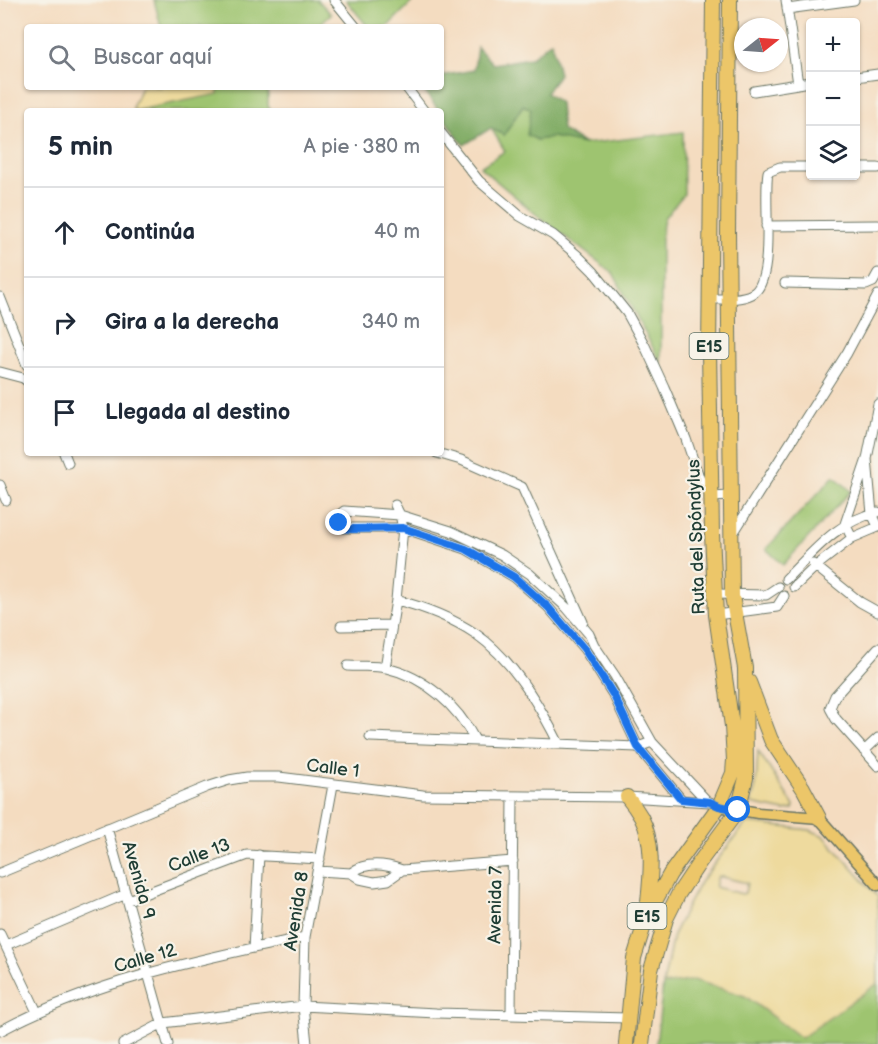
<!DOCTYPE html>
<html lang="es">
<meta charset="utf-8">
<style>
body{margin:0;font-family:"Balsamiq Sans",sans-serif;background:#f6f6f7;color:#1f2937}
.controls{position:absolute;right:18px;top:18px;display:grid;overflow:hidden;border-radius:6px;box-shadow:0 2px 4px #0004}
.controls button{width:54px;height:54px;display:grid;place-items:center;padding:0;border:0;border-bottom:2px solid #e0e1e3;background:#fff;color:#1f2937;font:30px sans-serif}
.compass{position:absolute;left:734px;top:18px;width:54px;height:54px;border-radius:50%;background:#fff;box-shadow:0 2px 4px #0004;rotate:73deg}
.stop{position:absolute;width:18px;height:18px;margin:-14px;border:4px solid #1a73e8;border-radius:50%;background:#fff}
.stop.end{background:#1a73e8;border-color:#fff;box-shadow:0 2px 6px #0008}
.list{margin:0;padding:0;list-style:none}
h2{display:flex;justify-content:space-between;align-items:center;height:78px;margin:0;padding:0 24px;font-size:26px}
h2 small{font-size:20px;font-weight:400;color:#747a83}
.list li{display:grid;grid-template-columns:39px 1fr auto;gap:18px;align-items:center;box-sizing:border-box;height:90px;padding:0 24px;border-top:2px solid #e0e1e3}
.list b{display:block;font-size:22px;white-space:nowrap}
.list em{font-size:20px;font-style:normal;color:#747a83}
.icon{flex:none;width:33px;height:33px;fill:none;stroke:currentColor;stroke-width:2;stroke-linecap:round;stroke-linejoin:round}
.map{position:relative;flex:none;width:878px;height:1044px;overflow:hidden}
.search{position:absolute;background:#fff;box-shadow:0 2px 4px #0004;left:24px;top:24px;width:420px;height:66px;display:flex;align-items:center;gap:15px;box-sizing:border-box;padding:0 21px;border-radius:6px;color:#747a83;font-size:22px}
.panel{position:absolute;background:#fff;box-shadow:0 2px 4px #0004;left:24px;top:108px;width:420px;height:348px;border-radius:6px}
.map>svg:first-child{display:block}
.green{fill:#9ec46f;stroke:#5e8052;stroke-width:1.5}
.forest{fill:#7eaa62;stroke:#4e744b;stroke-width:1.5}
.sand{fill:#eeda9e;stroke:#868c69;stroke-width:1.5;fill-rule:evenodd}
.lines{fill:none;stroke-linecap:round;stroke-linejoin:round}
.minor-casing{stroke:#6a7565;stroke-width:11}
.major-casing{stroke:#6a7565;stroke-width:13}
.highway-casing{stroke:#6a7565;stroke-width:16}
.minor{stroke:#fff;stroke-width:9}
.major{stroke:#ecc669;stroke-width:10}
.highway{stroke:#ecc669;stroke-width:14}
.route{stroke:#1a73e8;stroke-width:8}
.labels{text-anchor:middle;stroke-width:4.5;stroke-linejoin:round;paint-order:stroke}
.shield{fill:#f7f3e8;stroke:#60746a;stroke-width:1.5}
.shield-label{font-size:16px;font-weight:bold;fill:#1f3d34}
.street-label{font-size:18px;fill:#1f3d34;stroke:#f7f3e8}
</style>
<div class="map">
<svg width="878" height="1044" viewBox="0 0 878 1044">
<rect width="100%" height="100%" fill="#f7f3e8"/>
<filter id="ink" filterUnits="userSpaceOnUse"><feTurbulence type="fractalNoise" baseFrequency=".0167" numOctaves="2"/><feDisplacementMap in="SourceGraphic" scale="12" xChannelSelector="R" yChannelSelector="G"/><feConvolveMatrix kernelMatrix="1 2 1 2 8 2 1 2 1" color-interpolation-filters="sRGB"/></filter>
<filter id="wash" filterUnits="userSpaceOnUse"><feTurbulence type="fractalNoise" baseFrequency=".008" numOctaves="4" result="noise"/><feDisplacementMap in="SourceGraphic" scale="24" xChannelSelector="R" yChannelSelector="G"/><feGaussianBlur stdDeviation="1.35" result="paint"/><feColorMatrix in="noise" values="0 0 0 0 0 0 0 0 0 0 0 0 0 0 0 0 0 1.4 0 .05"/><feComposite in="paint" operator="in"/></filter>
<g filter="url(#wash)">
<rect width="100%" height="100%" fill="#f4dcc0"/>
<path class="green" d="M154,0H318L331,14L316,27H161Z
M346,0H414L387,27H368Z
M218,87H268V106L271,111H133L217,94Z
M523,105L531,109L537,140L553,137L584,144L683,132L684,194L664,218L661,237V363L613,273L538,216L480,167L505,151L491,128L504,135Z
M834,476L851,491L783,565L766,549Z
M694,980L745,996L801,1037L878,983V1044H656L663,985Z"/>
<path class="forest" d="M551,41L559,74L546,93L560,103L562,130L584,144L553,137L537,140L527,135L531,109L523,105L504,135L491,128L464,145L441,114V111H439L421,87H441V76L474,70L477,47L493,64L531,58Z"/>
<path class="sand" d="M141,87H218V94L133,111V106Z
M758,751L794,806L793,809L785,811L751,804L756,785Z
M746,823L810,830L824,836L878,897V983L801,1038L745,996L694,980L663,985L673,935L689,903L701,881ZM718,876L747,883L745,893L742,894L715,887Z"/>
</g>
<g filter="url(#ink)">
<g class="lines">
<g class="minor-casing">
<path id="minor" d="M334,0L356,27
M786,0L798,84
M787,9L854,0
M856,77L878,74
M406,87L424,111
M754,91L810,82
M441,133L479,181L520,216L553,235L577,255L594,272L627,313L645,346L664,387L686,439L700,480L712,497L730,496
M856,168H878
M766,226L878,225
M785,283L866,285L873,282L878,273
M0,297L27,365
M710,299C723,299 740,300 752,294C776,282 763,198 768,172L780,167H810
M0,372L23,378L27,381
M64,453L68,463
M437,453L461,460L522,487L583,622
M867,459L878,404
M0,485L6,500
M732,535L847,353L878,295
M852,538L845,524L867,459L872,514L878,526
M813,564L860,602L878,612
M786,579C815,550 836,522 878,512
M794,587L816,566L852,538L878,527
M715,594L766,595L778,587
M396,600C424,607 452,618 476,634C512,659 540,706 559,744
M716,615L777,607L784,596
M341,626L392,625
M878,648L835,696L830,708L836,719L878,766
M348,666C361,667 374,665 386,668C425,677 457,705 475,740
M385,668L396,600L403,528L400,515L395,505
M370,737L638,747L652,742
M864,751L878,738
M681,799L638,747L614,696L585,650L548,607L514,577L466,549L403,528H343L339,523V515L344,511L400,515L451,531L502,555L530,574L567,608L589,634L594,645L615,676L652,742L708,802
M107,828L168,1044
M318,871L351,873L360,879L374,882L388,880L402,870L513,861
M0,873L207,787L229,780L247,777H279L423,795L627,797L710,802
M351,873C366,861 385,864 402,870
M128,900L247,855L320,859
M0,934L37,1012
M6,945L126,894
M254,948L259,855
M511,1014L513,796
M0,1031C95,980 201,959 305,937
M123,1044L163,1023L303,1006L436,1013L628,1018
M307,1044L303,1006L305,937L333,785"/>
</g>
<g class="major-casing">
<path id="major" d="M719,806L758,813L819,818L878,885"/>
</g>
<g class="highway-casing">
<path id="highway" d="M749,682L771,740L803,788L819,818
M627,797C632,803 637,810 641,817C656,845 650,881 647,912
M626,1044L634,958L647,916L670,874L719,806L733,773L734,760L732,726L716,615L712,534L709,350L713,0
M642,1044L651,970L666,919L679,893L699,863L738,810L746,778L745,668L732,596L728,233L730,0"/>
</g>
<use href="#minor" class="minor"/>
<use href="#major" class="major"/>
<use href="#highway" class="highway"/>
</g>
</g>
<g class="lines" filter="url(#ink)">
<path class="route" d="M339,523L343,528L351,529L403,528L466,549L514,577L548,607L585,650L614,696L638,747L681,799L710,802L719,806L738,810"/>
</g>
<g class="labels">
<g class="shield">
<rect x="689.5" y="333" width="39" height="26" rx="4.5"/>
<rect x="627.5" y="903" width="39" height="26" rx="4.5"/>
</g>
<g class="shield-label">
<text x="709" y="352">E15</text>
<text x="647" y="922">E15</text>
</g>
<g class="street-label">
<text transform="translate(696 537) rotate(-92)" y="6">Ruta del Spóndylus</text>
<text transform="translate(333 768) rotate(7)" y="6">Calle 1</text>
<text transform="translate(199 855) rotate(-21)" y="6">Calle 13</text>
<text transform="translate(139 880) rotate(74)" y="6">Avenida 9</text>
<text transform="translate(495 905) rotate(-89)" y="6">Avenida 7</text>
<text transform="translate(296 911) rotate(-81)" y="6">Avenida 8</text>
<text transform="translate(145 958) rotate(-16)" y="6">Calle 12</text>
</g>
</g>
</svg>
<div class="controls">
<button>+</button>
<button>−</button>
<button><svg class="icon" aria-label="layers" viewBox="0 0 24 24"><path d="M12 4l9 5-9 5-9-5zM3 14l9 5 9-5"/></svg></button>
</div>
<svg class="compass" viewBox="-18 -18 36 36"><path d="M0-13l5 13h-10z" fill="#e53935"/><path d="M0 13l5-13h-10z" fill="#747a83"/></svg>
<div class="stop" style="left:738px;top:810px"></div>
<div class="stop end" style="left:339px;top:523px"></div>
<div class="search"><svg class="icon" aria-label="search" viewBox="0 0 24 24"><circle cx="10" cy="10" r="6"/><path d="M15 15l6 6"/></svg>Buscar aquí</div>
<section class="panel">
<h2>5 min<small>A pie · 380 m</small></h2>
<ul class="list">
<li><svg class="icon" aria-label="ahead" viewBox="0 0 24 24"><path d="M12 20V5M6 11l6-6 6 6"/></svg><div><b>Continúa</b></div><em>40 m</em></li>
<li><svg class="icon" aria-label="right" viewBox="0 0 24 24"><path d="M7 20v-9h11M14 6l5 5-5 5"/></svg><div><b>Gira a la derecha</b></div><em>340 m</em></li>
<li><svg class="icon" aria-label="arrive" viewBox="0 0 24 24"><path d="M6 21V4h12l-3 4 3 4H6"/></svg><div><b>Llegada al destino</b></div></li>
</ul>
</section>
</div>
